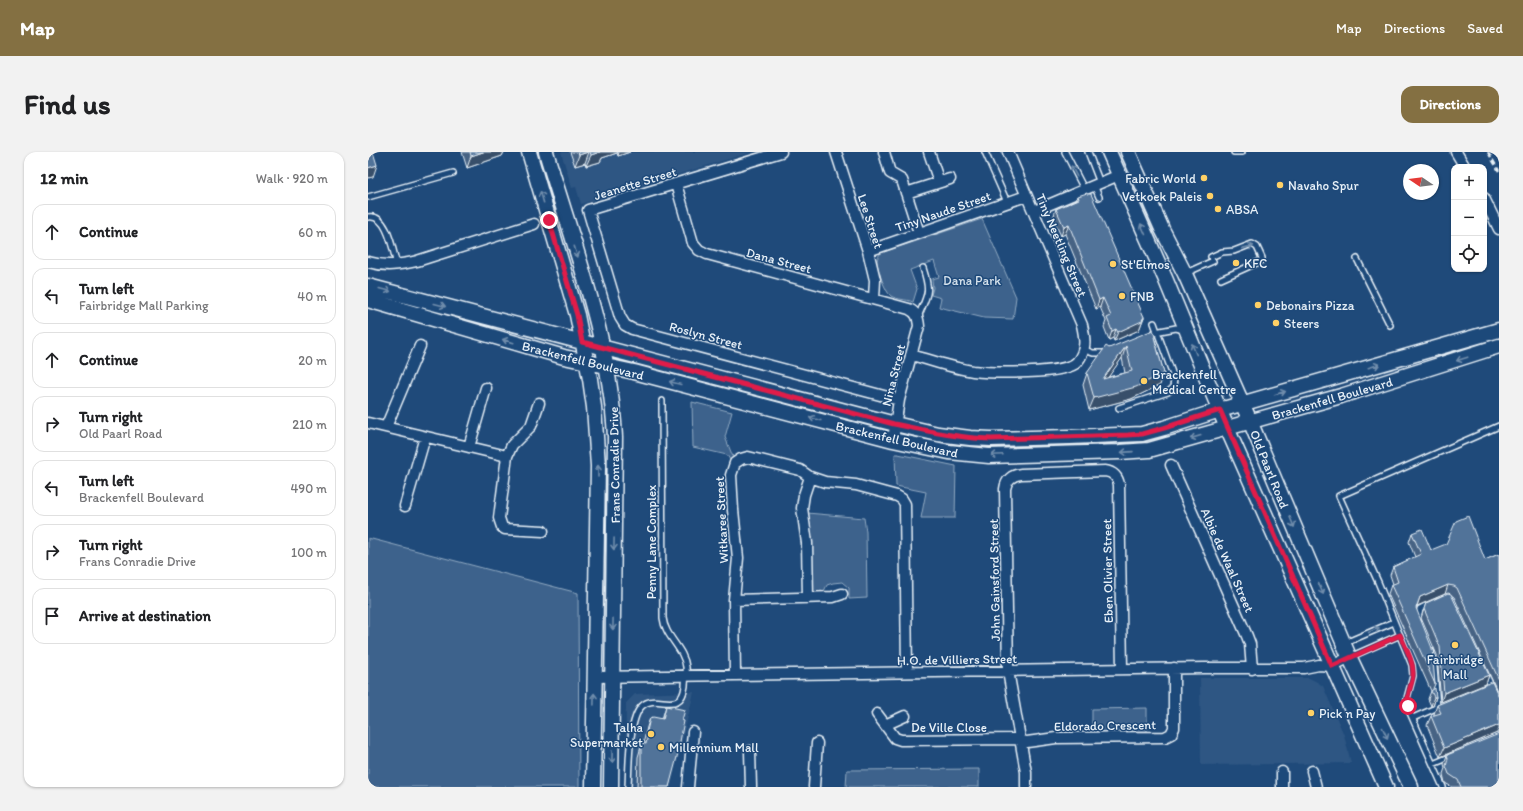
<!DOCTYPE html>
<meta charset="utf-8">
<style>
body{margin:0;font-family:Itim,sans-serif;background:#f2f2f2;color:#202124}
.controls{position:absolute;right:12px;top:12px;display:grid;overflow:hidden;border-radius:8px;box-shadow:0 1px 3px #0004}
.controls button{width:36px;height:36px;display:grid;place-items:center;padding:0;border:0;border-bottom:1px solid #e0e0e0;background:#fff;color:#202124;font:20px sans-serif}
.compass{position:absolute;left:1035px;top:12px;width:36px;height:36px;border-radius:50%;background:#fff;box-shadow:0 1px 3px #0004;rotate:283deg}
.stop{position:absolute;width:12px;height:12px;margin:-9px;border:3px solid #e11d48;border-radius:50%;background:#fff}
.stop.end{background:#e11d48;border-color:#fff;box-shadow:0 1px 4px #0008}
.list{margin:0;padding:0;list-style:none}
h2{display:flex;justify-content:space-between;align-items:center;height:52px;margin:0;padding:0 16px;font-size:17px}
h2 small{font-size:13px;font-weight:400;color:#757577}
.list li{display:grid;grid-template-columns:26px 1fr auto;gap:12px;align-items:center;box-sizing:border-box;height:56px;margin:0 8px 8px;padding:0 8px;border:1px solid #e0e0e0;border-radius:12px}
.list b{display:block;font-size:15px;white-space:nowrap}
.list p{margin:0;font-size:13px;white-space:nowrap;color:#757577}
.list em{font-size:13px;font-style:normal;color:#757577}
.icon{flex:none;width:22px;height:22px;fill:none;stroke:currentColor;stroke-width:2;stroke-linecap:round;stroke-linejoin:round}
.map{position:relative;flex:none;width:1131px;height:635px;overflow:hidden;border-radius:12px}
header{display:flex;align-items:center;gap:24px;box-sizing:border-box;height:56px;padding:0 20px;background:#847042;color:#fff}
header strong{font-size:19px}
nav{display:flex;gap:22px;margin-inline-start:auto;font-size:14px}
.intro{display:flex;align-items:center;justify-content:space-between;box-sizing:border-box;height:96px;padding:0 24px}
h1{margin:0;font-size:28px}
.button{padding:10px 18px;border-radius:12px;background:#847042;color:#fff;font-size:14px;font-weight:700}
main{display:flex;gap:24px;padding:0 24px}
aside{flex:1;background:#fff;border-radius:12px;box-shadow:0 1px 3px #0004}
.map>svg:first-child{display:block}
.built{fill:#2e5683}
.green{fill:#3c628c;stroke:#92aac2}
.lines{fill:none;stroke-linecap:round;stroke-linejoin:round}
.lane-casing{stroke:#e8f1f8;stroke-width:8}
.street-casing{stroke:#e8f1f8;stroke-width:13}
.secondary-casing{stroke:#e8f1f8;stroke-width:17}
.lane{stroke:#1f4a7a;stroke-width:5}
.street{stroke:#1f4a7a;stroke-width:10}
.secondary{stroke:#1f4a7a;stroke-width:14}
.rail{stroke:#e8f1f8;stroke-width:2.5;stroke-dasharray:6 3;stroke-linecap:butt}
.wall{fill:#466384;stroke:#e8f1f8;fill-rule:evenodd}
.shaded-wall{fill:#39506b;stroke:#e8f1f8}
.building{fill:#517399;stroke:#e8f1f8;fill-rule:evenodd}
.oneway{stroke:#6f8dac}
.route{stroke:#e11d48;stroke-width:5}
.poi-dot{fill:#ffd166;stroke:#1f4a7a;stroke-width:1.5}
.labels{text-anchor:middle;stroke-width:3;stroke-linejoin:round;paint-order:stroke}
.poi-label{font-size:13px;fill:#e8f1f8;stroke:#1f4a7a;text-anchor:start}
.street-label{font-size:13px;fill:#e8f1f8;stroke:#1f4a7a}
.park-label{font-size:13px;fill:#d7e3ed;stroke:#1f4a7a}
</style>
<header>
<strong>Map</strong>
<nav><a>Map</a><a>Directions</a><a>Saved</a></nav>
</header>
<div class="intro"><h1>Find us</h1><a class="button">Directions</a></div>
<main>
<aside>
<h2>12 min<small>Walk · 920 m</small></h2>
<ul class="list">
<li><svg class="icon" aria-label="ahead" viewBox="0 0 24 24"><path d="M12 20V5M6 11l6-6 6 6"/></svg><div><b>Continue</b></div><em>60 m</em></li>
<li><svg class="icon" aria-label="left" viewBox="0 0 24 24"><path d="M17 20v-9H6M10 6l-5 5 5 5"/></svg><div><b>Turn left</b><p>Fairbridge Mall Parking</p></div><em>40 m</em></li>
<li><svg class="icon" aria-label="ahead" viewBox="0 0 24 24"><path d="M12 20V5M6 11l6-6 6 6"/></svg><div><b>Continue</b></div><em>20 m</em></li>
<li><svg class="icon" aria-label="right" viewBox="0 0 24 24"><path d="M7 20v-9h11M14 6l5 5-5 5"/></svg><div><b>Turn right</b><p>Old Paarl Road</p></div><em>210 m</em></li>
<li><svg class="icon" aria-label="left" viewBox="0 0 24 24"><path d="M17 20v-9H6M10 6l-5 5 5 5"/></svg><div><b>Turn left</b><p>Brackenfell Boulevard</p></div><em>490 m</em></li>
<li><svg class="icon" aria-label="right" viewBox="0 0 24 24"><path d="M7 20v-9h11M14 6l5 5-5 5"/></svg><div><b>Turn right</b><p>Frans Conradie Drive</p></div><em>100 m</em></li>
<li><svg class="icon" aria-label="arrive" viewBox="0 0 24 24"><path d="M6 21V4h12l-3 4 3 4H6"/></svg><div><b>Arrive at destination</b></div></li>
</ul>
</aside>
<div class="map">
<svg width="1131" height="635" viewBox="0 0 1131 635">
<rect width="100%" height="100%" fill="#1f4a7a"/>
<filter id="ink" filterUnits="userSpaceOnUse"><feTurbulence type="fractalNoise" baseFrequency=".025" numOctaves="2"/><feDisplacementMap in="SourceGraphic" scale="8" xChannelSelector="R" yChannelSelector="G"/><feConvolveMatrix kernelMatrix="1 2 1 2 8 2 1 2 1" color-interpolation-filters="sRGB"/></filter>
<g filter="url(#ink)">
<path class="built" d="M193,0H384L213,52L208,35L204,36Z
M832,526H941L949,530L955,534L976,583L983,611L833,613Z
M326,540L303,635H257L258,551L267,542Z"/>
<path class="green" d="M614,67L648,145L645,167L616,166L571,155L573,146L563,143L565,136L564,127L571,125L566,109L542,118L549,137L545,150C538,147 530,148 523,144C517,140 509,116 509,109C509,106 511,103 513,101Z
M324,250L364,260L357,285L365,305L362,308L359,303L325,295Z
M527,302H530L588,314L587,366H553L558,340L528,334Z
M439,361L496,366L498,380L499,446L481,447V436L474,430L465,431L459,433L455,441L445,442Z
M0,386L210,441L211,635H0Z
M779,556V582H724V557Z
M611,617V635H478L479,618Z"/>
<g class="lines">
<g class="lane-casing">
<path id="lane" d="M617,0L639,50
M697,0L716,37
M720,0L732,31
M866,0H874
M726,33L731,45
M0,45L85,21
M0,65C20,61 25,100 29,113
M843,105L854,100L866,99L884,92L889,95L894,106L893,109L853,127
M989,107L1022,173
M818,121L845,109
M550,165C560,141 563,141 555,116
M787,180L808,176L816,178
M717,198L725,201H739
M751,256L800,240L805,236L806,226L786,171
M1050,468L1052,457L1063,451
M977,491L1026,470
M1063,499L1066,515L1069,556
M982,505L1032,483
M1117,521L1125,538
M1045,566L1070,555
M1065,612L1084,604
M260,635C261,617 260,567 274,554C288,540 313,565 317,534C317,528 319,521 318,515C316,496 297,485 295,466L294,249
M1075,635L1039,554V546L1045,524L1044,513L1010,430L971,344L1131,274"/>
</g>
<g class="street-casing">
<path id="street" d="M413,0L220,58L252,165L257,173L264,177L531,248
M468,0L500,99L507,128L506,147
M516,0L522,21L534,28L551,81
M561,0L571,30
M1088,0L1097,15
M308,32L325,91L331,98L339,102L541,157C549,161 550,165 551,174L531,248L525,288
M538,41L582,27
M1116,46L1131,77
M666,59L751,23
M500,99L658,44
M0,110C17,115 32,113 49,109L166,72
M543,203C563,208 584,216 605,219C623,221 698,223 709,210C719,198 717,186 714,173L640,0
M171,251L163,274L144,293L139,304L131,366L134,375L137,377L175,379
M0,271L139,304
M18,275L52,194
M101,295L118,236
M803,313L879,484L882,492L884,517
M37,354L57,285
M440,446L439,391L434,356L436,343L442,325
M366,448L465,445L474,442
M367,523L366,448L370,406L365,358L363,323L367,311L373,307L380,305L432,318L442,325L457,330L488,333L529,344L534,347L537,352L539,520
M227,525L837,516H936L951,513L964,514L982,505
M509,562L527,586L533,588L646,587L659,590L688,586L797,585L803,582L806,576V516
M517,573L537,564
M382,599L383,635
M944,619L948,635
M320,635L325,580
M446,635L449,591
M658,635V620L640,519L637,337C638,328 644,323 653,322L737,319C745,320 750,325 751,333L754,517
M914,635V620"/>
</g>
<g class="secondary-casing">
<path id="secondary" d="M161,0L209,163L222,227L226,255L230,314L225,635
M178,0C206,94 242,187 247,285L243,635
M741,0L797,126L859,276L1018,635
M760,0L794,77L817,122L882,269L980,502L1043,635
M0,134L527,272L570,282L602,286L623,287L702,285L774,282L796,276L852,258L1131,178
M0,148L196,205L266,220L525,288L581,300L621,304L752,300L781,298L973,244L1131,194"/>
</g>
<use href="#lane" class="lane"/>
<use href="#street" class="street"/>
<use href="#secondary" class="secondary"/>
<path class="rail" d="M1120,0L1131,19"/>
</g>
<path class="wall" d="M94,0H136L134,4L99,16Z
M202,0H262L250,4L249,1L234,6L232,10L218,14L217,11L207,14Z
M710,44L776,165L771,178L746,189L745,186L741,188L736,175L738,169L732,155L728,157L697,82L693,84L685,66L688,57L708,49Z
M787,188L796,221L792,233L763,247L721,258L715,233L719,221L741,196ZM754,206L757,221L740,225Z
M1044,381L1063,398L1117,408L1131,402V543L1086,445L1083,443L1121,523L1118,532L1073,550L1069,503L1053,466L1058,451L1078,442H1077L1049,454L1048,456L1067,532L1065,537L1068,545L1065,554H1063L1060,547L1063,539L1020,442L1023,433L1025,432L1022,423L1025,415L1047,405L1041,390Z
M1131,545V582L1129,581L1072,605L1059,573L1063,564L1066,563V562L1069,553Z
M298,554L314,568L301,635H269L270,605L274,591L277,592V591L276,588L279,575L282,566L294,567Z
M1079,603L1131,635H1084L1077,631L1075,622L1077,616L1076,612Z"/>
<path class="shaded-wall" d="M115,0H136L134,4L99,16L103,4Z
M220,0H221L217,11L207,14L211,3Z
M232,0H250L249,1L234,6L232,10L218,14L223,3Z
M251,0H262L250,4Z
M9,13L5,25L0,26V16Z
M701,73L697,82L693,84L696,75Z
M735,146L732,155L728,157L731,148Z
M776,165L771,178L746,189L750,180L774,168Z
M748,177L745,186L741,188L744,179Z
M758,194L754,206L731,238L735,227Z
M796,221L792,233L763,247L721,258L726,246Z
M1080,433L1077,442L1049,454L1052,445Z
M1121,523L1118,532L1073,550L1076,541Z
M1066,545H1068L1065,554H1063Z
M1131,573V577L1129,581L1072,605L1076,596Z"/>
<path class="building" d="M0,0H5L9,13L0,16Z
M102,0H115L103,4Z
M210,0H220L211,3Z
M222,0H232L223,3Z
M719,41V42H723L776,165L774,168V169L750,180L748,177L744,179L739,166L743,164L735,146L731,148L701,73L696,75L688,57L711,47L710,44Z
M785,178L788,184L786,185L796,221L768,235L726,246L719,221L738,194L741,196ZM758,194L764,219L735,227Z
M1100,364L1117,408L1131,402V528L1089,436L1086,434L1080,433L1052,445L1048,456L1064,496L1067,532L1023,433L1030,430L1025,415L1053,402L1044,381L1054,377L1063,398L1078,392L1088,369Z
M1080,441L1083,442L1121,523L1076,541L1072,495L1056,457L1058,451Z
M1124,530L1131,545V573L1076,596L1063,564L1073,561L1069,553Z
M1067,536L1068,545H1066L1063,539Z
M298,554L317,558L314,568L316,569L309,605L301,635H273V596L274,591L278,592L280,582L279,579L282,566L285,565L295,567Z
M1131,582V635H1093L1090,628L1081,622L1078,614L1080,607L1079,603Z"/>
<defs><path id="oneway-shaft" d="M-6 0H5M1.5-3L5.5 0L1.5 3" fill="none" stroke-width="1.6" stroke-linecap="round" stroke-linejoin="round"/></defs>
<g class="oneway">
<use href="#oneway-shaft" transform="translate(706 19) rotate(-117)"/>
<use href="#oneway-shaft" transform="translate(174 45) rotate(-106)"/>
<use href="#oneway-shaft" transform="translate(775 77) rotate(-114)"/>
<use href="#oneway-shaft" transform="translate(880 95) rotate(-13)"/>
<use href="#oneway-shaft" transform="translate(208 100) rotate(73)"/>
<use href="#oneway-shaft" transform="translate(17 138) rotate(15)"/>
<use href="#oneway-shaft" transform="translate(72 153) rotate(15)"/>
<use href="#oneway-shaft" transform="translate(140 189) rotate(-164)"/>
<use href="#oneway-shaft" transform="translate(826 197) rotate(-112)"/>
<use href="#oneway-shaft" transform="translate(1094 207) rotate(162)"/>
<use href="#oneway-shaft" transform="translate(1006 214) rotate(-16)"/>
<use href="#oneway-shaft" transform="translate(307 231) rotate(-165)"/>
<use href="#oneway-shaft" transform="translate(912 241) rotate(-16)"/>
<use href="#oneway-shaft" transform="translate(447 267) rotate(-165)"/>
<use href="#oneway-shaft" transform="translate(828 285) rotate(164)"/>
<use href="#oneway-shaft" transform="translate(759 300) rotate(176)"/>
<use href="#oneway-shaft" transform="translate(629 303) rotate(177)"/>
<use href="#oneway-shaft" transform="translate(230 319) rotate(-90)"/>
<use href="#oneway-shaft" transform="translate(924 370) rotate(68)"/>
<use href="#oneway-shaft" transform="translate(246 392) rotate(91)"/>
<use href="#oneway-shaft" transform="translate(953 437) rotate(66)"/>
<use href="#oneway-shaft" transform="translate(245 472) rotate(91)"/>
<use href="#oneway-shaft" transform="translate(1006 478) rotate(-24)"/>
<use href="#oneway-shaft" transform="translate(226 547) rotate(-89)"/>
<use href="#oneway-shaft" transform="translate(1017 581) rotate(65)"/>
<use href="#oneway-shaft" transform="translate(244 605) rotate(91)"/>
</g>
</g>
<g class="lines" filter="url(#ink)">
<path class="route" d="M181,68L209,163L214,190L526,272C559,279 590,286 623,287L760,283L774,282L796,276L852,258L964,514L1032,483C1037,495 1046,509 1045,523C1044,534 1038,542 1040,554"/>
</g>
<g class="poi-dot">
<circle cx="836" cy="26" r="4"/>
<circle cx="912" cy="33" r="4"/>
<circle cx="842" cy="44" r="4"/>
<circle cx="850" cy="57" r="4"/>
<circle cx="868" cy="111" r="4"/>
<circle cx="745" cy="112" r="4"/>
<circle cx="754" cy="144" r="4"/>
<circle cx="890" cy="153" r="4"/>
<circle cx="908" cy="171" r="4"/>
<circle cx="776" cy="229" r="4"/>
<circle cx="1087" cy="493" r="4"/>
<circle cx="943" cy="561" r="4"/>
<circle cx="283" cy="582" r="4"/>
<circle cx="293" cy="595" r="4"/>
</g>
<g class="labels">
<g class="poi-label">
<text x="828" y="31" text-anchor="end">Fabric World</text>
<text x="920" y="38">Navaho Spur</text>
<text x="834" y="49" text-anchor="end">Vetkoek Paleis</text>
<text x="858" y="62">ABSA</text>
<text x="876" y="116">KFC</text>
<text x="753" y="117">St'Elmos</text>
<text x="762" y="149">FNB</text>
<text x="898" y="158">Debonairs Pizza</text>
<text x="916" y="176">Steers</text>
<text x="784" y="227">Brackenfell<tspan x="784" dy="15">Medical Centre</tspan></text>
<text x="1087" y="512" text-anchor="middle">Fairbridge<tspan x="1087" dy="15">Mall</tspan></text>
<text x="951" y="566">Pick n Pay</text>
<text x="275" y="580" text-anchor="end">Talha<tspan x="275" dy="15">Supermarket</tspan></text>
<text x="301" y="600">Millennium Mall</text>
</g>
<g class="street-label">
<text transform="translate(267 31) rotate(-17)" y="5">Jeanette Street</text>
<text transform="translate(575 59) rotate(-19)" y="5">Tiny Naude Street</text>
<text transform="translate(503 69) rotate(72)" y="5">Lee Street</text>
<text transform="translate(694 93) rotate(67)" y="5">Tiny Neetling Street</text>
<text transform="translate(411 108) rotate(15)" y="5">Dana Street</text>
<text transform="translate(338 183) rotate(15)" y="5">Roslyn Street</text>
<text transform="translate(215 208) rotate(14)" y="5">Brackenfell Boulevard</text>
<text transform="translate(525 223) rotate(-76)" y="5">Nina Street</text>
<text transform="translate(964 246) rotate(-16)" y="5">Brackenfell Boulevard</text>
<text transform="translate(529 287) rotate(13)" y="5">Brackenfell Boulevard</text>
<text transform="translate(246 313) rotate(-91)" y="5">Frans Conradie Drive</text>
<text transform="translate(902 317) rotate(68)" y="5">Old Paarl Road</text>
<text transform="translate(353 368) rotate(-93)" y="5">Witkaree Street</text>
<text transform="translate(283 390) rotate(-90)" y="5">Penny Lane Complex</text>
<text transform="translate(860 408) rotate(66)" y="5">Albie de Waal Street</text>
<text transform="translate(739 419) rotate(-91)" y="5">Eben Olivier Street</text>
<text transform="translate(626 428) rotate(-91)" y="5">John Gainsford Street</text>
<text transform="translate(589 507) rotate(-1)" y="5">H.O. de Villiers Street</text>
<text transform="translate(737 573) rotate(-1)" y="5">Eldorado Crescent</text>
<text x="581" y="580">De Ville Close</text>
</g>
<g class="park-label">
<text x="604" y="133">Dana Park</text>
</g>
</g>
</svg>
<div class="controls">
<button>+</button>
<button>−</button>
<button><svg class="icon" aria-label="locate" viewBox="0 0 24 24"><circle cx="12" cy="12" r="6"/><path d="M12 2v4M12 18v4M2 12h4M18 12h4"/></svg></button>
</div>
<svg class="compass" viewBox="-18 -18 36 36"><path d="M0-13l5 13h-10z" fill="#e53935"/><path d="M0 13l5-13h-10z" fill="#757577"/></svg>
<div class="stop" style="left:1040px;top:554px"></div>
<div class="stop end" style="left:181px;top:68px"></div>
</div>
</main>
